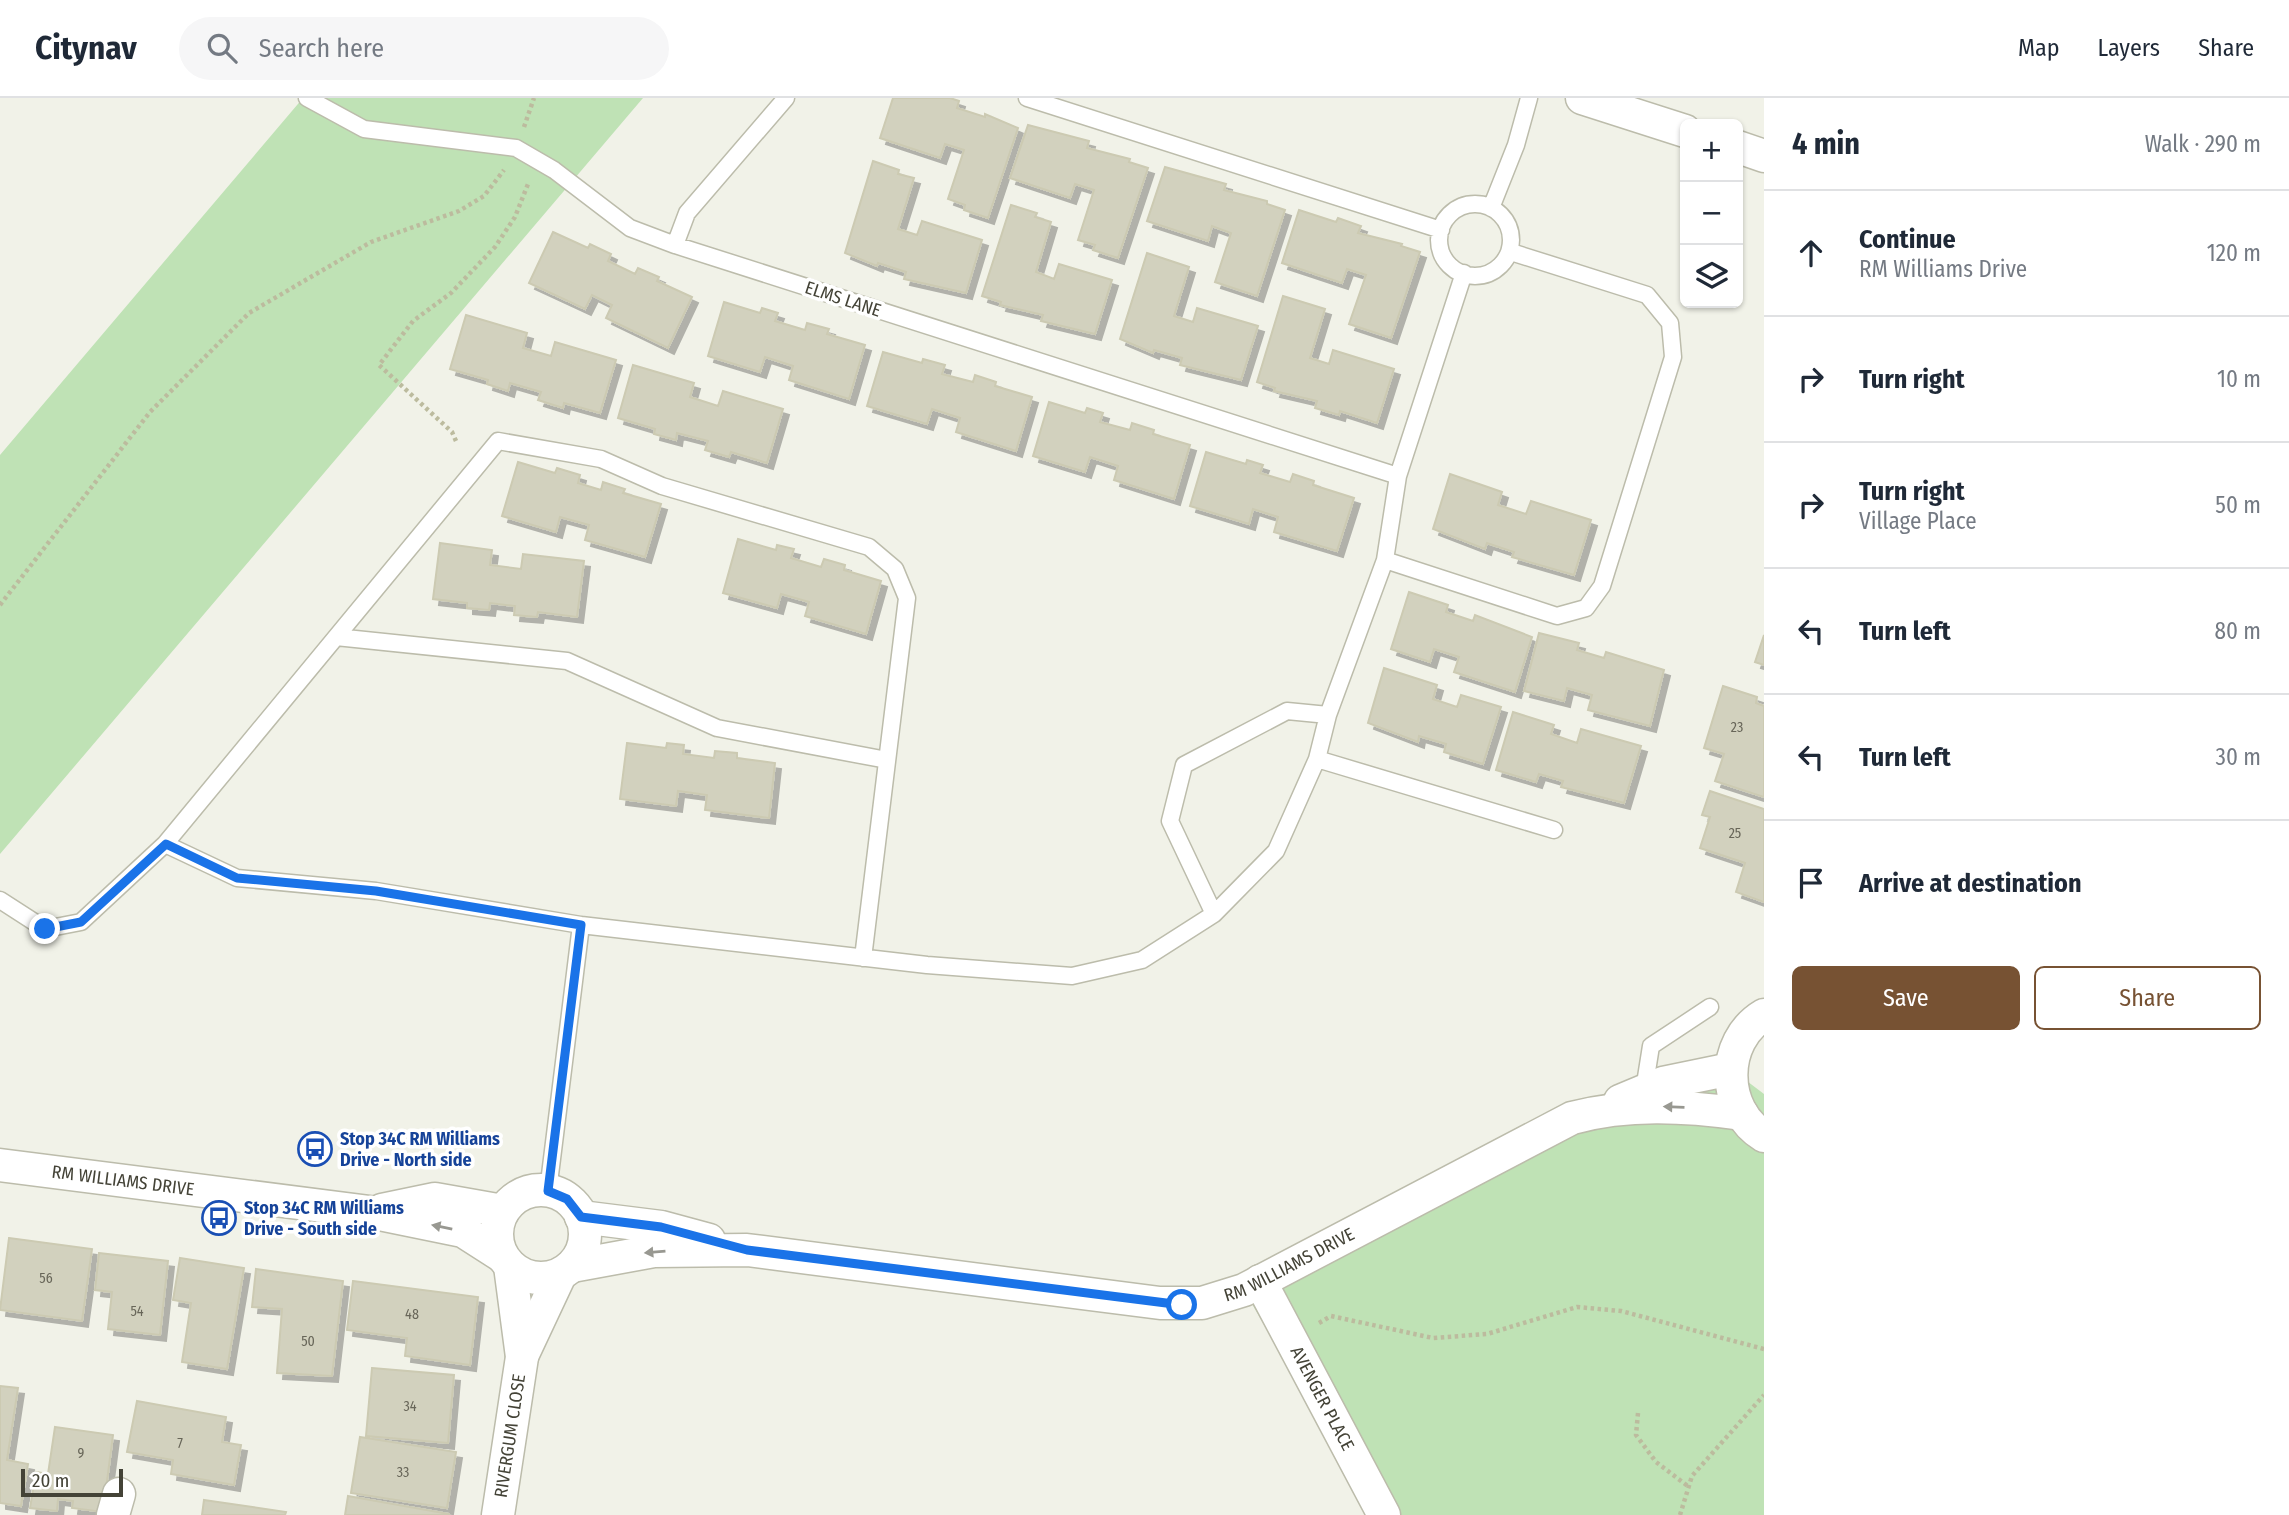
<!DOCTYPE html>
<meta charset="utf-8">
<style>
body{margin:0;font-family:"Fira Sans Condensed",sans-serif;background:#f6f6f7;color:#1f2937}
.controls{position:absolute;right:21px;top:21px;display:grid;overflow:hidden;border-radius:10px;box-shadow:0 2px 5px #0004}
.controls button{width:63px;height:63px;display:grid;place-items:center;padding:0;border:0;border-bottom:2px solid #e0e1e3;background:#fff;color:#1f2937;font:35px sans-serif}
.scale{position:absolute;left:21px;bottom:18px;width:102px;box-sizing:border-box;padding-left:7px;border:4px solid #444337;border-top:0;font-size:19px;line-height:24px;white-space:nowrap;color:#444337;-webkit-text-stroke:5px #fff;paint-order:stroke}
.stop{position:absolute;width:21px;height:21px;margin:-16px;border:5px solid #1a73e8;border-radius:50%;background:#fff}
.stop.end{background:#1a73e8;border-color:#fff;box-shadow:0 2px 7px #0008}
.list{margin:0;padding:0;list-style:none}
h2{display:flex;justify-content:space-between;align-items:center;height:91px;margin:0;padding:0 28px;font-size:30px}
h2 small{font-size:23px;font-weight:400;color:#747a83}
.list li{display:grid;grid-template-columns:46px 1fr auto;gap:21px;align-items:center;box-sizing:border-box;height:126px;padding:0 28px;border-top:2px solid #e0e1e3}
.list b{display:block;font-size:26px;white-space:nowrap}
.list p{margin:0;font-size:23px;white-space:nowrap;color:#747a83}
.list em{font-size:23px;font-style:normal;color:#747a83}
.actions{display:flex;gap:14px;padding:21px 28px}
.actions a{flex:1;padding:16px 0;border:2px solid #775233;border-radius:10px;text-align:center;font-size:24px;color:#775233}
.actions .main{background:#775233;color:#fff}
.icon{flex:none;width:38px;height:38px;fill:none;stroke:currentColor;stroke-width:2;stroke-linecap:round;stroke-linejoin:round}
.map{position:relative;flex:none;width:1764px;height:1417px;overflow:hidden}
header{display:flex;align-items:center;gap:42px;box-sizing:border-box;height:98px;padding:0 35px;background:#fff;border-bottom:2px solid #e0e1e3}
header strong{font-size:33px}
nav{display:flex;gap:38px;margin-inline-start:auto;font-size:24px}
.search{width:490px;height:63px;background:#f6f6f7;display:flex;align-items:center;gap:18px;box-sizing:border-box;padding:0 24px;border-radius:38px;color:#747a83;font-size:26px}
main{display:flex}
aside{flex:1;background:#fff}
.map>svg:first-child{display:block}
.green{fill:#bfe2b5}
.building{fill:#d2d1be;stroke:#cccab2;stroke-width:2;filter:url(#shadow)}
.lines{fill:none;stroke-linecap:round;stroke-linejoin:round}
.service-casing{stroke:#bcbcab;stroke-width:19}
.minor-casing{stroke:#bcbcab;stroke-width:35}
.path{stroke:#bcbb9e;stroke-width:4.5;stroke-dasharray:3.5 3.5;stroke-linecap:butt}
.service{stroke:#fff;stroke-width:16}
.minor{stroke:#fff;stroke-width:32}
.oneway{fill:#989891}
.route{stroke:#1a73e8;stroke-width:9}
.labels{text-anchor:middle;stroke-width:7;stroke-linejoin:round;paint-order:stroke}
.number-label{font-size:14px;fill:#686659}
.street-label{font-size:18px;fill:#444337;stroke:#fff}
.transit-label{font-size:18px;font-weight:bold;fill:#164399;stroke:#fff;text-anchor:start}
</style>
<header>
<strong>Citynav</strong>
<div class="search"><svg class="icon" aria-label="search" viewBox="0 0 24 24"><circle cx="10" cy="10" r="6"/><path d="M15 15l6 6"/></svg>Search here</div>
<nav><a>Map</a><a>Layers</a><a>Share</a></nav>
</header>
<main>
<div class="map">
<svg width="1764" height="1417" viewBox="0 0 1764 1417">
<defs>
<filter id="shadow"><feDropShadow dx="6" dy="6" stdDeviation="0" flood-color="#0004"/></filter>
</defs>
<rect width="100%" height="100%" fill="#f1f2e8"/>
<path class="green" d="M303,0H643L0,756V357Z
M1731,971L1764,996V1417H1374L1244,1192L1597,1014Z"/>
<path class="building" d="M893,0H950L959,3L957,10L985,19V16L1018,30L988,120L964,112L965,107L948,101L964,52L945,46L940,60L880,40Z
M1028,27L1089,43L1087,50L1130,61L1129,64L1148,70L1118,160L1093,152L1095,147L1078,142L1094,92L1075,86L1070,100L1010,80Z
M873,63L899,72L898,76L914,80L898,131L917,137L922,123L982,142L966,195L904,181L906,174L878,165L877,168L845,155Z
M1165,69L1226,86L1224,92L1267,103V106L1285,112L1257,198L1215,184L1231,135L1212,128L1208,143L1147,123Z
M1011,107L1037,115L1035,119L1051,124L1036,174L1054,181L1059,166L1112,182L1095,236L1041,223L1043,217L1000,207L1001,204L982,198Z
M1299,112L1336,124L1338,120L1361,128L1358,135L1402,146L1401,148L1420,154L1391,240L1349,226L1366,177L1347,171L1342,185L1282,165Z
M553,134L588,150L590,146L611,156L608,163L635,176L638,170L659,179L657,183L692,199L668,250L606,220L612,207L592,197L585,211L529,185Z
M1147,155L1189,169L1174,218L1193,224L1197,210L1258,228L1241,282L1180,267L1182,260L1154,252L1153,255L1120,241Z
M1283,198L1325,211L1310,260L1329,266L1333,252L1394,271L1377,325L1340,313L1339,317L1315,310L1317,303L1274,293L1275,290L1257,284Z
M724,204L760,215L762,210L778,215L775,223L805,232L807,225L829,231L827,236L865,247L849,301L789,282L793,268L765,259L760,274L708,258Z
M466,217L527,235L523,250L551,258L555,244L616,262L600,315L564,305L563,310L538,302L541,294L510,285L508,293L487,286L488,282L450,271Z
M883,254L922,265L923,261L945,267L942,276L973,284L975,277L996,284L995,288L1032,299L1016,353L956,334L960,320L932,311L927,326L867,308Z
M633,267L694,285L690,299L718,308L723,293L783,311L767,365L731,354L729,359L705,352L708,343L677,335L676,342L654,336L655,331L618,320Z
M1049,304L1085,315L1087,310L1103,315L1100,324L1130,332L1132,325L1154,332L1153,336L1190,347L1174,401L1114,382L1118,368L1090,359L1085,374L1033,358Z
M1206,354L1246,366L1247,362L1263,367L1260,375L1290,384L1293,376L1314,383L1313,387L1354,400L1337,453L1274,434L1278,419L1253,411L1249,426L1190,408Z
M518,364L555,375L557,370L580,377L578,385L601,392L603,384L625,391L623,395L661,406L645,459L585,442L589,427L560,419L556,434L502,418Z
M1450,376L1502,394L1498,407L1526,416L1531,403L1591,422L1574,477L1512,459L1514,454L1487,445L1485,451L1433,431Z
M738,441L776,452L777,447L794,451L791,460L821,469L824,461L845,467L844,472L881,483L866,536L805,518L809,504L781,496L777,510L723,495Z
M440,445L492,452L490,467L521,471L523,456L584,463L577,519L538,514L537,519L514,517L515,508L490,505L489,512L467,510V505L433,501Z
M1409,494L1448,507L1446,514L1473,523L1475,517L1532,539L1515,594L1454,574L1459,559L1434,551L1430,564L1391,551Z
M1539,535L1579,545L1577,552L1604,560L1606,554L1664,572L1650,628L1588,612L1592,597L1567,590L1564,603L1524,593Z
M1764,537V567L1755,564Z
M1384,570L1437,587L1433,601L1457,609L1461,597L1501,609L1483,666L1444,654L1446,646L1419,638L1418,644L1368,625Z
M1723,588L1757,599L1756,605L1764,608V699L1715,683L1724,656L1704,650Z
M1513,614L1554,627L1551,636L1577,645L1581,631L1641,648L1624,705L1561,689L1563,683L1539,676L1536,684L1496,672Z
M627,645L666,650L667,645L684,647L683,656L714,660L715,653L737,655V660L775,665L769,720L705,712L707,697L678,693L676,708L620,701Z
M1710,693L1764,711V804L1736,794L1745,765L1700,750L1710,719L1702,717Z
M9,1140L92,1151L82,1223L0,1212Z
M99,1155L168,1163L160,1237L108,1231L112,1194L95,1192Z
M180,1160L244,1170L227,1271L182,1264L191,1205L173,1202Z
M256,1171L343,1183L332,1278L277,1275L282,1211L252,1209Z
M353,1183L478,1199L470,1267L405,1258L407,1240L347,1232Z
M372,1270L454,1277L448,1345L366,1338Z
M0,1288L18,1290L7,1362L28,1366L21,1408L0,1405Z
M137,1303L226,1319L222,1344L241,1347L234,1387L171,1376L173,1362L127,1354Z
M55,1329L113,1337L103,1414L72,1410L73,1403L58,1401L57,1413L30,1410L36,1374L48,1376Z
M360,1339L456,1354L447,1410L351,1395Z
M348,1398L449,1416V1417H345Z
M204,1402L286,1414L285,1417H202Z"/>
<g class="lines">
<g class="service-casing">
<path id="service" d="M307,0L364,31L516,50L554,72L630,130L675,147L1398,378
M1027,0L1441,132
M1439 142a36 36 0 1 1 72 0a36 36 0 1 1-72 0Z
M1491,110L1516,47L1529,0
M675,147L687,115L786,0
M1385,462L1557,518L1586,510L1602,488L1673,259L1670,225L1647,197L1511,154
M336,539L567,563L717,630L887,662
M1317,661L1554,732
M165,746L237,780L376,793L581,827L927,867L1072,878L1142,862L1214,816L1276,753L1317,661L1328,617L1385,462L1398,378L1464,175
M0,802L45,831L81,824L165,746L498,343L601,361L662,388L869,449L895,471L907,500L863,860
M1214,816L1170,723L1184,667L1287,613L1328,617
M1644,992L1651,948L1710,909
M548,1093L581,827"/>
</g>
<g class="minor-casing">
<g id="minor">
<path d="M1582,0L1685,33"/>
<path d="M1738,49L1764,58"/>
<path d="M1764,917C1720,943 1721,1012 1764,1038"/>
<path d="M1620,1003L1663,985L1731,971"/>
<path id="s1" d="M0,1067L370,1114L463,1133L502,1158"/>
<circle cx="541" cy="1136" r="44"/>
<path d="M382,1112L435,1101L503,1113"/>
<path d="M581,1119L661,1129L709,1142"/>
<path id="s2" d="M572,1168L654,1153L747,1152L1160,1205H1202L1244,1192L1572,1020C1628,1005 1684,1008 1742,1016"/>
<path id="s3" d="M1260,1183L1384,1417"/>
<path d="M522,1258L560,1177"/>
<path d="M113,1417L119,1396"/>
<path id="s4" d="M498,1417L522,1259L510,1168"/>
</g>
</g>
<path class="path" d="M524,29L534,0
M456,343L452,334L379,267L413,223L451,195L495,149L515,119L528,86
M0,507L150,314L249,215L371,144L459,113L484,98L504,72
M1319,1225L1331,1218L1433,1240L1487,1236L1577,1209L1621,1213L1764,1251
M1638,1315L1636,1337L1656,1364L1689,1389
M1680,1417L1692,1378L1764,1297"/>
<use href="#service" class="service"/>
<use href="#minor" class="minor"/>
</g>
<defs><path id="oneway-solid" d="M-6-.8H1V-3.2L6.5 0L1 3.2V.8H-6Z" transform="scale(1.75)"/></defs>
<g class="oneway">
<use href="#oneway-solid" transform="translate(1674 1009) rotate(-178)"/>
<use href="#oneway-solid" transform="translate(442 1129) rotate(-168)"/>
<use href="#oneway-solid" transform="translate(655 1154) rotate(175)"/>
</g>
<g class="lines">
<path class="route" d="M45,831L81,824L166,746L237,780L376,793L581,827L548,1093L567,1101L581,1119L661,1129L747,1152L1182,1207"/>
</g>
<defs>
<g id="bus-ring" transform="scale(1.75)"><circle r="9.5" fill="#fff" stroke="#1a4fb4" stroke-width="1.5"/><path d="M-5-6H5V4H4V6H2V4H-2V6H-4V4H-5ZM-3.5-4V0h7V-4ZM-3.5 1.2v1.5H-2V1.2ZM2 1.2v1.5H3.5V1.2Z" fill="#1a4fb4"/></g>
</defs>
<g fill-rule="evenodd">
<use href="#bus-ring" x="315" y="1051"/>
<use href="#bus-ring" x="219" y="1120"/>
</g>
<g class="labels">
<g class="number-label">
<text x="1737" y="634">23</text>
<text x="1735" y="740">25</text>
<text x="46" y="1185">56</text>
<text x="137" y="1218">54</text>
<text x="412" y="1221">48</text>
<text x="308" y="1248">50</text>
<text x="410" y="1313">34</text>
<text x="180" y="1350">7</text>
<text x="81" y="1360">9</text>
<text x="403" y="1379">33</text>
</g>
<g class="street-label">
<text transform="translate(843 201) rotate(18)" y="6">ELMS LANE</text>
<text dy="6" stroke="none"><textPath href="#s1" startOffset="124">RM WILLIAMS DRIVE</textPath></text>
<text dy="6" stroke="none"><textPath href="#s2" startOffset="730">RM WILLIAMS DRIVE</textPath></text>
<text dy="6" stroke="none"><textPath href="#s3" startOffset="133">AVENGER PLACE</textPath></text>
<text dy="6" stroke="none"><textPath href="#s4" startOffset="80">RIVERGUM CLOSE</textPath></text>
</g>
<g class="transit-label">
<text x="340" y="1047">Stop 34C RM Williams<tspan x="340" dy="21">Drive - North side</tspan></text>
<text x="244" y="1116">Stop 34C RM Williams<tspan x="244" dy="21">Drive - South side</tspan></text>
</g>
</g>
</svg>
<div class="controls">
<button>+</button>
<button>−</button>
<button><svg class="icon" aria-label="layers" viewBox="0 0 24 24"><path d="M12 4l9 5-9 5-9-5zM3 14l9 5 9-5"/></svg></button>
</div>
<div class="scale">20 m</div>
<div class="stop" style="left:1182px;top:1207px"></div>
<div class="stop end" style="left:45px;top:831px"></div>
</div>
<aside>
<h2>4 min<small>Walk · 290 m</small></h2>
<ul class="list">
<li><svg class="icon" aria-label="ahead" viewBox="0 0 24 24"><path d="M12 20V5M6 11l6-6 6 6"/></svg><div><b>Continue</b><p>RM Williams Drive</p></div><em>120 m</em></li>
<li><svg class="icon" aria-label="right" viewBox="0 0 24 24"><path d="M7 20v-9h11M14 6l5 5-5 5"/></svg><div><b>Turn right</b></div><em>10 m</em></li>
<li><svg class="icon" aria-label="right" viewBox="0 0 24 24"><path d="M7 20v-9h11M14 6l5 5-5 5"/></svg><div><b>Turn right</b><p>Village Place</p></div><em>50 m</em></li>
<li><svg class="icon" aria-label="left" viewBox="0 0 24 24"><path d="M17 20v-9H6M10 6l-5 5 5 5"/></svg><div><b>Turn left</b></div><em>80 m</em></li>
<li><svg class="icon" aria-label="left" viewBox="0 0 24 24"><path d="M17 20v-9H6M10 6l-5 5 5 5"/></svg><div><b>Turn left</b></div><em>30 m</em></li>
<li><svg class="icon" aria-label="arrive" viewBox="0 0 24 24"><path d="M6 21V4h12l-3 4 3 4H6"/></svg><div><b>Arrive at destination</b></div></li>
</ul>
<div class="actions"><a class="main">Save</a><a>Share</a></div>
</aside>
</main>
